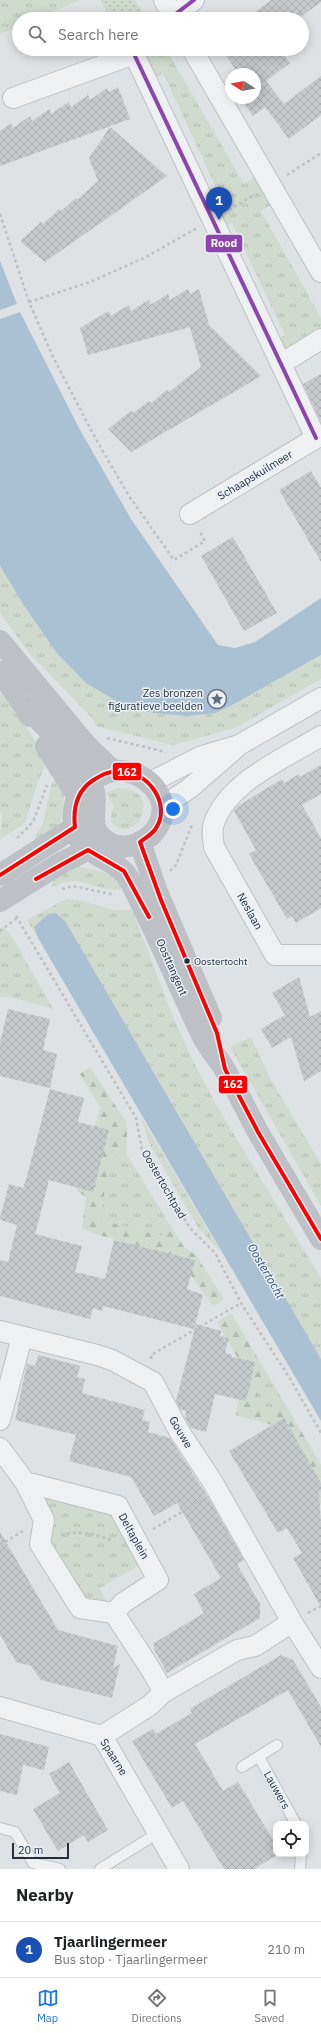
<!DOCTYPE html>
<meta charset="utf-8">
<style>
body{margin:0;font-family:"IBM Plex Sans",sans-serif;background:#f2f2f2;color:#202124}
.controls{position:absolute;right:12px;bottom:12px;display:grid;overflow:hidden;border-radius:8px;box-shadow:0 2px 10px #0003}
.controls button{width:36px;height:36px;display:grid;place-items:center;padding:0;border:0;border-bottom:1px solid #e0e0e0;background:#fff;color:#202124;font:20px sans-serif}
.compass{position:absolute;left:225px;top:68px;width:36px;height:36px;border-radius:50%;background:#fff;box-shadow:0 2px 10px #0003;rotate:281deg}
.scale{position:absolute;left:12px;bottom:10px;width:57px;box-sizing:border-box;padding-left:4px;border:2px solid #243040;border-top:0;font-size:11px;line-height:14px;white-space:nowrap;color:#243040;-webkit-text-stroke:3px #ebf0f5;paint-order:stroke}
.you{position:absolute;left:173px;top:809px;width:14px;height:14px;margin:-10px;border:3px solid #fff;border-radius:50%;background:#1a73e8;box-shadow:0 0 0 6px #1a73e833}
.badge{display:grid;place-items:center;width:26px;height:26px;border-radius:50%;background:#1a73e8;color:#fff;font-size:13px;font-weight:700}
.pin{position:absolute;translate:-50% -33px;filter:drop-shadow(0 1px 2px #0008)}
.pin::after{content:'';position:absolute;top:21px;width:14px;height:12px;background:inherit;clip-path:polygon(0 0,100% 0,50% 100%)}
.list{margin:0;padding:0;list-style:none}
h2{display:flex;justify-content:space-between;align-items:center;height:52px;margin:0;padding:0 16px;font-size:17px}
h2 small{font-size:13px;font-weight:400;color:#757577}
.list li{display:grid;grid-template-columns:26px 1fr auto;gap:12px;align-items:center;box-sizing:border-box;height:56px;padding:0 16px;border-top:1px solid #e0e0e0}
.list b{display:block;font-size:15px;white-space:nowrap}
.list p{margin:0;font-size:13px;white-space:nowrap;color:#757577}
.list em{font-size:13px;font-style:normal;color:#757577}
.icon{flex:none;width:22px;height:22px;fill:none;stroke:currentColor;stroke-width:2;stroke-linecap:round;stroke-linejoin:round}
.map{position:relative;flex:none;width:321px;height:1869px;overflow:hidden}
.search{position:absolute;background:#fff;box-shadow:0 2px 10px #0003;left:12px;right:12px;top:12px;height:44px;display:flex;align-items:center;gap:10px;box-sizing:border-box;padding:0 14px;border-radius:22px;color:#757577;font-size:15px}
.sheet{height:108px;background:#fff}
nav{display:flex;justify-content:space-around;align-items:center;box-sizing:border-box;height:56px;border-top:1px solid #e0e0e0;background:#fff;font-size:11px;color:#757577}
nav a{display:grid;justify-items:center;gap:2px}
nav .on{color:#1a73e8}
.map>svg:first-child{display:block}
.grass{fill:url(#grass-tufts)}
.forest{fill:url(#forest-firs)}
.park{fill:url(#park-dots)}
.water{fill:#aac1d4}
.building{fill:url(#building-cross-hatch)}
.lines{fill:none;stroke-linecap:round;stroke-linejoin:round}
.lane-casing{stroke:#bdc0c3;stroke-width:12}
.street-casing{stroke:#bdc0c3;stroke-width:22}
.path{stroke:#bdc1c5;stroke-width:2.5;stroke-dasharray:3 3;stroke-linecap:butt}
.lane{stroke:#eef0f2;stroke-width:10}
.street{stroke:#eef0f2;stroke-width:20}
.secondary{stroke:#bdc0c5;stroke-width:22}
.bus-1-casing{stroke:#ebf0f5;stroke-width:7}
.bus-2-casing{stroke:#ebf0f5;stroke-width:7}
.bus-1{stroke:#f00;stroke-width:4}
.bus-2{stroke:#8e44ad;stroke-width:4}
.bus-dot{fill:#243040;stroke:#ebf0f5;stroke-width:1.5}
.labels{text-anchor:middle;stroke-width:3;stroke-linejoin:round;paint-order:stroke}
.bus-label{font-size:10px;fill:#243040;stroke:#ebf0f5;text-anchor:start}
.street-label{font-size:11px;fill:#243040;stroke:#ebf0f5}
.poi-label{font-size:11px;fill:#243040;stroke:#ebf0f5;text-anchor:end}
.water-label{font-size:12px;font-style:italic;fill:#2b5277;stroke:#ebf0f5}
.line-badge{stroke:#ebf0f5;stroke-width:1.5}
.badge-label{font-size:11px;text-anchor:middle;font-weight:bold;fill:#fff}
</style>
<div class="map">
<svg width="321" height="1869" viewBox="0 0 321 1869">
<defs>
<pattern id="grass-tufts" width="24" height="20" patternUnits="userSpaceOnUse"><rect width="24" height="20" fill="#d0dace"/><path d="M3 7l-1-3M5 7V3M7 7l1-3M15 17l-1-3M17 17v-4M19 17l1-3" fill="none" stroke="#b2bbb2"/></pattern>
<pattern id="forest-firs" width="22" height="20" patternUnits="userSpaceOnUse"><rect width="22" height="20" fill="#d0dace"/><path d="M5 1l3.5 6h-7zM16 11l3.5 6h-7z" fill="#b2bbb2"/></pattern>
<pattern id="park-dots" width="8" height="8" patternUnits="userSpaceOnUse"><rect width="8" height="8" fill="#d0dace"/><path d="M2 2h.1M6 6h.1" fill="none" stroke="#b2bbb2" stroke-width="1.8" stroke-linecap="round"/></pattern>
<pattern id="building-cross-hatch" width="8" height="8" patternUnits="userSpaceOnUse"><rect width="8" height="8" fill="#c7cacd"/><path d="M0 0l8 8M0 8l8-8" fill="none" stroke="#abaeb1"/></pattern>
</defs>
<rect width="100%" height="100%" fill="#dfe2e5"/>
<path class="grass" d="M0,0H80L35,19H19V26L0,34Z
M146,49H166L244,184L255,177L271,205L261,211L321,318V331L280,355L274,341L285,335L232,223L221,229L211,206L222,200L163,73L153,80L142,52Z
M0,566L25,607L56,652L118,702L153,713L188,716L216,713L236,703L321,655V679L235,728L173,745L96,726L92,718L29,653L0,613Z
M0,692L22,720L45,757L46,763L38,782L26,820L21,826L0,839L2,815L0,811Z
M56,778L64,796L61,821L57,828L37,842L33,839L43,823L51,786Z
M117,788C169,789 133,850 111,822V813L114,807L106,793Z
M78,866L110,874L126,887C108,895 92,882 73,881C66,881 59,884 52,887L54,876Z
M66,899C88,898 109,915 132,909L171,1012L194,1063L217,1106L321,1278V1359L48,914L34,927L38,938L27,920Z
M4,927L13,938L53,1009L9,997H0V928Z
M251,1037L270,1078L321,1164V1206L230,1047Z
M141,1117L221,1252L199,1229L149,1143Z
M127,1149V1155L173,1230L161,1236L109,1222L100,1215L110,1163L115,1156Z
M269,1377L291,1414L256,1404L258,1390Z
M42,1491L110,1510L141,1564L100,1588L107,1603L80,1601L47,1549L39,1497Z"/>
<path class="forest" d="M90,1067L127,1123V1149L115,1156L110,1163L100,1215L109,1222L161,1236L173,1230L184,1247L196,1255L224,1299L213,1306L179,1259L90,1232L82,1228L86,1197L77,1191L100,1108L80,1074Z
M231,1313L269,1377L258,1390L256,1404L291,1414L321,1465V1505L275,1426L236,1415L244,1369L217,1322Z"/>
<path class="park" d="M100,0H135L143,14L135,19H111Z"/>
<path class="water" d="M0,261L17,304L0,310Z
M20,312L79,428L131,519L218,645L235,648L255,642L321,598V655L236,703L216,713L188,716L153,713L118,702L86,683L56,652L25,607L0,566V319Z
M56,913L65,921L321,1359V1421L38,938L34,927L48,914Z"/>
<path class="building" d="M271,0H321V2L298,19H246Z
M221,49H280L290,63L266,81L284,104L321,76V115L289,139L265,107L253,116L240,98H255V74H239Z
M118,87L130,119L0,166V131L11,123L13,128L30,116L32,121L50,109L51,114L69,102L71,107L88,95L90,100L107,88L109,92Z
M110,127L167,176L45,262L20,241L41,222L43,224L58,210L61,211L76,198L78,199L98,181L89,158Z
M188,289L190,294L199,289L209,325L261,376L131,452L108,429L131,411L133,413L149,401L151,403L167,390L169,392L201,367L190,327L88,355L80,328L109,311L111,316L129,305L131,311L149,300L150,305L168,294L170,300Z
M321,374V422L303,384Z
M311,471L321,488V562L279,490Z
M233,537L277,613L244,631L201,556Z
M321,765V794L302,805L321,838V908L296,923L292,916L287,919L249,854L256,850L234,811L238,806L282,779L284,783L299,774L300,777Z
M299,977L310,1017L321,1011V1071L304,1081L291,1037L272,1048L261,1029L285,1015L272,993Z
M8,1009L50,1019L43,1050L57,1054L50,1088L0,1076V1043Z
M50,1089L84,1098L78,1122L109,1130L93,1192L49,1180L35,1234L82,1246L75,1272L105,1279L114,1240L195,1260L187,1289L203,1295L194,1329L103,1306L102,1311L93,1308L90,1319L0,1296V1260L8,1262L17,1225L0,1220V1218L9,1184L23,1188L26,1180Z
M196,1324L221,1331L220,1336L229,1338L225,1353L232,1355V1357L255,1362L246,1401L215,1394L206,1432L191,1428L185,1417L186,1411L180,1409L176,1401Z
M38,1355L80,1366L77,1377L85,1379L82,1393L145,1410L142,1420L150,1422L148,1432L170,1438L209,1499L244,1560L237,1564L260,1604V1618L167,1673L154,1649V1643L204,1613L194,1594L221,1578L177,1503L154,1516L131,1477L69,1461L76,1435L15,1420L27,1364L35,1366Z
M284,1418L321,1483V1491L319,1492L321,1524V1607L293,1558L302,1553L287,1528L278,1533L229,1451Z
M0,1532L58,1630L118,1646L113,1668L120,1664L112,1698L41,1680L31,1666L16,1662L0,1635Z
M281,1655L293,1660L321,1707V1747L288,1690L195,1744L223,1791L238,1782L276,1845V1854H279L254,1869H224L183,1801L172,1808L132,1741L153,1729L156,1734L192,1713L190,1709Z
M0,1734L49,1747L44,1770L23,1765L17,1795L0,1791Z
M69,1762L108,1830L88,1842L84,1835L58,1851L33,1809L60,1793L49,1774Z"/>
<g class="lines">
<g class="lane-casing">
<path id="lane" d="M259,1757L296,1824
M242,1767L277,1745
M0,1828L15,1832L33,1863L60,1869
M100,1869L158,1833
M300,1869L301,1854"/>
</g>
<g class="street-casing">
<path id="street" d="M164,0L175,19
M169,19L194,0
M138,49L134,54L316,438
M192,49L321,272
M13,98L134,54
M281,364L321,339
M190,514L321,435
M321,736C285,758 228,782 214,823C211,831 213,839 214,847L275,955H321
M149,783L202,756L239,745L321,698
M163,806L190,788L236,748
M0,1331L97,1355L112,1360L153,1382L179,1431L212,1481L292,1622L321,1668
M0,1420L22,1337
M0,1448L25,1482L44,1520L40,1544L80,1608L114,1613
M25,1482L118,1506L158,1580L123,1603L114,1613L148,1665L164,1692
M0,1707L102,1736L179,1869
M102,1736L149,1706L164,1692L237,1650L255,1646L292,1622"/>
</g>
<path class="path" d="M140,16L150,12
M287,175L321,153
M229,210L254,195
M0,214L29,302L54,359L98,443L129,496L174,560L205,541L200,532
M29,302L90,282L146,257L197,228
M107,738L166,752
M17,838L33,822L47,785
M170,871L176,865L192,825
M62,889L73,886L115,895
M16,916L136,1118L142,1150L190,1228L215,1253L241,1303L289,1377L321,1433
M0,931L17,918
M151,1359V1355L241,1303
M153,1529L202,1500
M61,1535C80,1530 95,1534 114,1541
M0,1545L23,1531
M308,1613L321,1606"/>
<use href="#lane" class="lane"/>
<use href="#street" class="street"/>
<path class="secondary" d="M0,641L86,745L113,771
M0,672L23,704L30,716
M23,704C44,723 59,741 76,763C82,771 90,779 93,789C100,808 84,826 106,841C134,860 175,826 159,795C148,774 120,764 99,776C79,786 70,806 75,828C83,860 117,855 130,881C157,932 178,985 203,1037C209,1049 219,1059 225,1070C237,1090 247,1112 258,1132C279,1168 300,1204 321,1239
M46,746L78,797
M140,842L157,892L211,1018
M0,875L75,827
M0,901L61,863L101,843"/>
<g class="bus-1-casing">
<path id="bus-1" d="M0,875L75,827C73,809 76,792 92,781C101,775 108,771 120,771C147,770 172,804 156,828C153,834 145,838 140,842L161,900L217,1033L225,1069L258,1132L321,1239
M36,879L88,850L124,871L149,917"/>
</g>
<g class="bus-2-casing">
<path id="bus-2" d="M169,19L194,0
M138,49L134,54L316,438"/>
</g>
<use href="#bus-1" class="bus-1"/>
<use href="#bus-2" class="bus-2"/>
</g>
<defs>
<g id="sight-ring" transform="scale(1)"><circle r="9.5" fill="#ebf0f5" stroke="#656e7a" stroke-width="1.5"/><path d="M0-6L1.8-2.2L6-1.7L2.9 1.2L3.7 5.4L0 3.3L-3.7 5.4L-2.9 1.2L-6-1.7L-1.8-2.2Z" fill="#656e7a"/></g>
</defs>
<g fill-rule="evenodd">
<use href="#sight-ring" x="217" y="699"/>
</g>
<circle class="bus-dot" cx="187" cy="961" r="3.5"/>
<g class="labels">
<g class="bus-label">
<text x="194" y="965">Oostertocht</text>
</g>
<g class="street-label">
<text transform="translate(255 475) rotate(-31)" y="4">Schaapskuilmeer</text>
<text transform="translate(250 911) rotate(61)" y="4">Neslaan</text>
<text transform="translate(172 967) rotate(66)" y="4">Oosttangent</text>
<text transform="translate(164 1184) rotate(60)" y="4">Oostertochtpad</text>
<text transform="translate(181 1432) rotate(59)" y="4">Gouwe</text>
<text transform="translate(134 1536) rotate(61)" y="4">Deltaplein</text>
<text transform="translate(114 1757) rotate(58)" y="4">Spaarne</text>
<text transform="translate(277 1790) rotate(61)" y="4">Lauwers</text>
</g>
<g class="poi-label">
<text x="203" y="697">Zes bronzen<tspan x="203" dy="13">figuratieve beelden</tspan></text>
</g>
<g class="water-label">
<text transform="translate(266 1271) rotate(60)" y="4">Oostertocht</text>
</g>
</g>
<g class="line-badge">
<rect x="205" y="234" width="38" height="19" rx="4" fill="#8e44ad"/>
<rect x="112" y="762" width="30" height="19" rx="4" fill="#f00"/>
<rect x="218" y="1075" width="30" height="19" rx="4" fill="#f00"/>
</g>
<g class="badge-label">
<text x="224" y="247">Rood</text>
<text x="127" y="776">162</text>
<text x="233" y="1088">162</text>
</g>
</svg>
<div class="controls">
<button><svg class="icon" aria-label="locate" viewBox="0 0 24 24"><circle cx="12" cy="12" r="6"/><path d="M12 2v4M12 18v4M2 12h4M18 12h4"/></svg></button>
</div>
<svg class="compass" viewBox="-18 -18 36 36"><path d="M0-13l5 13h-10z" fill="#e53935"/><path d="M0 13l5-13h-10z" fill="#757577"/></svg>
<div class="scale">20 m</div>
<div class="you"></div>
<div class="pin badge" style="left:219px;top:220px;background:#1a4fb4">1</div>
<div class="search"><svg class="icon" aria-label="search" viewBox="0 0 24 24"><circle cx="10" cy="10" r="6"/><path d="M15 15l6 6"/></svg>Search here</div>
</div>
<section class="sheet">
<h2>Nearby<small></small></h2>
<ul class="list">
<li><span class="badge" style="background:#1a4fb4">1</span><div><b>Tjaarlingermeer</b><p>Bus stop · Tjaarlingermeer</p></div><em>210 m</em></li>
</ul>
</section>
<nav>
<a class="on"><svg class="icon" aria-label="map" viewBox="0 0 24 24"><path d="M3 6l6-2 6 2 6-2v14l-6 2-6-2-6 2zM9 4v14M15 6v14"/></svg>Map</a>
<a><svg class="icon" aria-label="directions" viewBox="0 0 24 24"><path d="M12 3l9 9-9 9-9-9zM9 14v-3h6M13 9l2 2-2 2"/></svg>Directions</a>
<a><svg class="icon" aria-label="saved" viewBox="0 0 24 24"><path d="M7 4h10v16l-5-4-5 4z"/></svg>Saved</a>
</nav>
